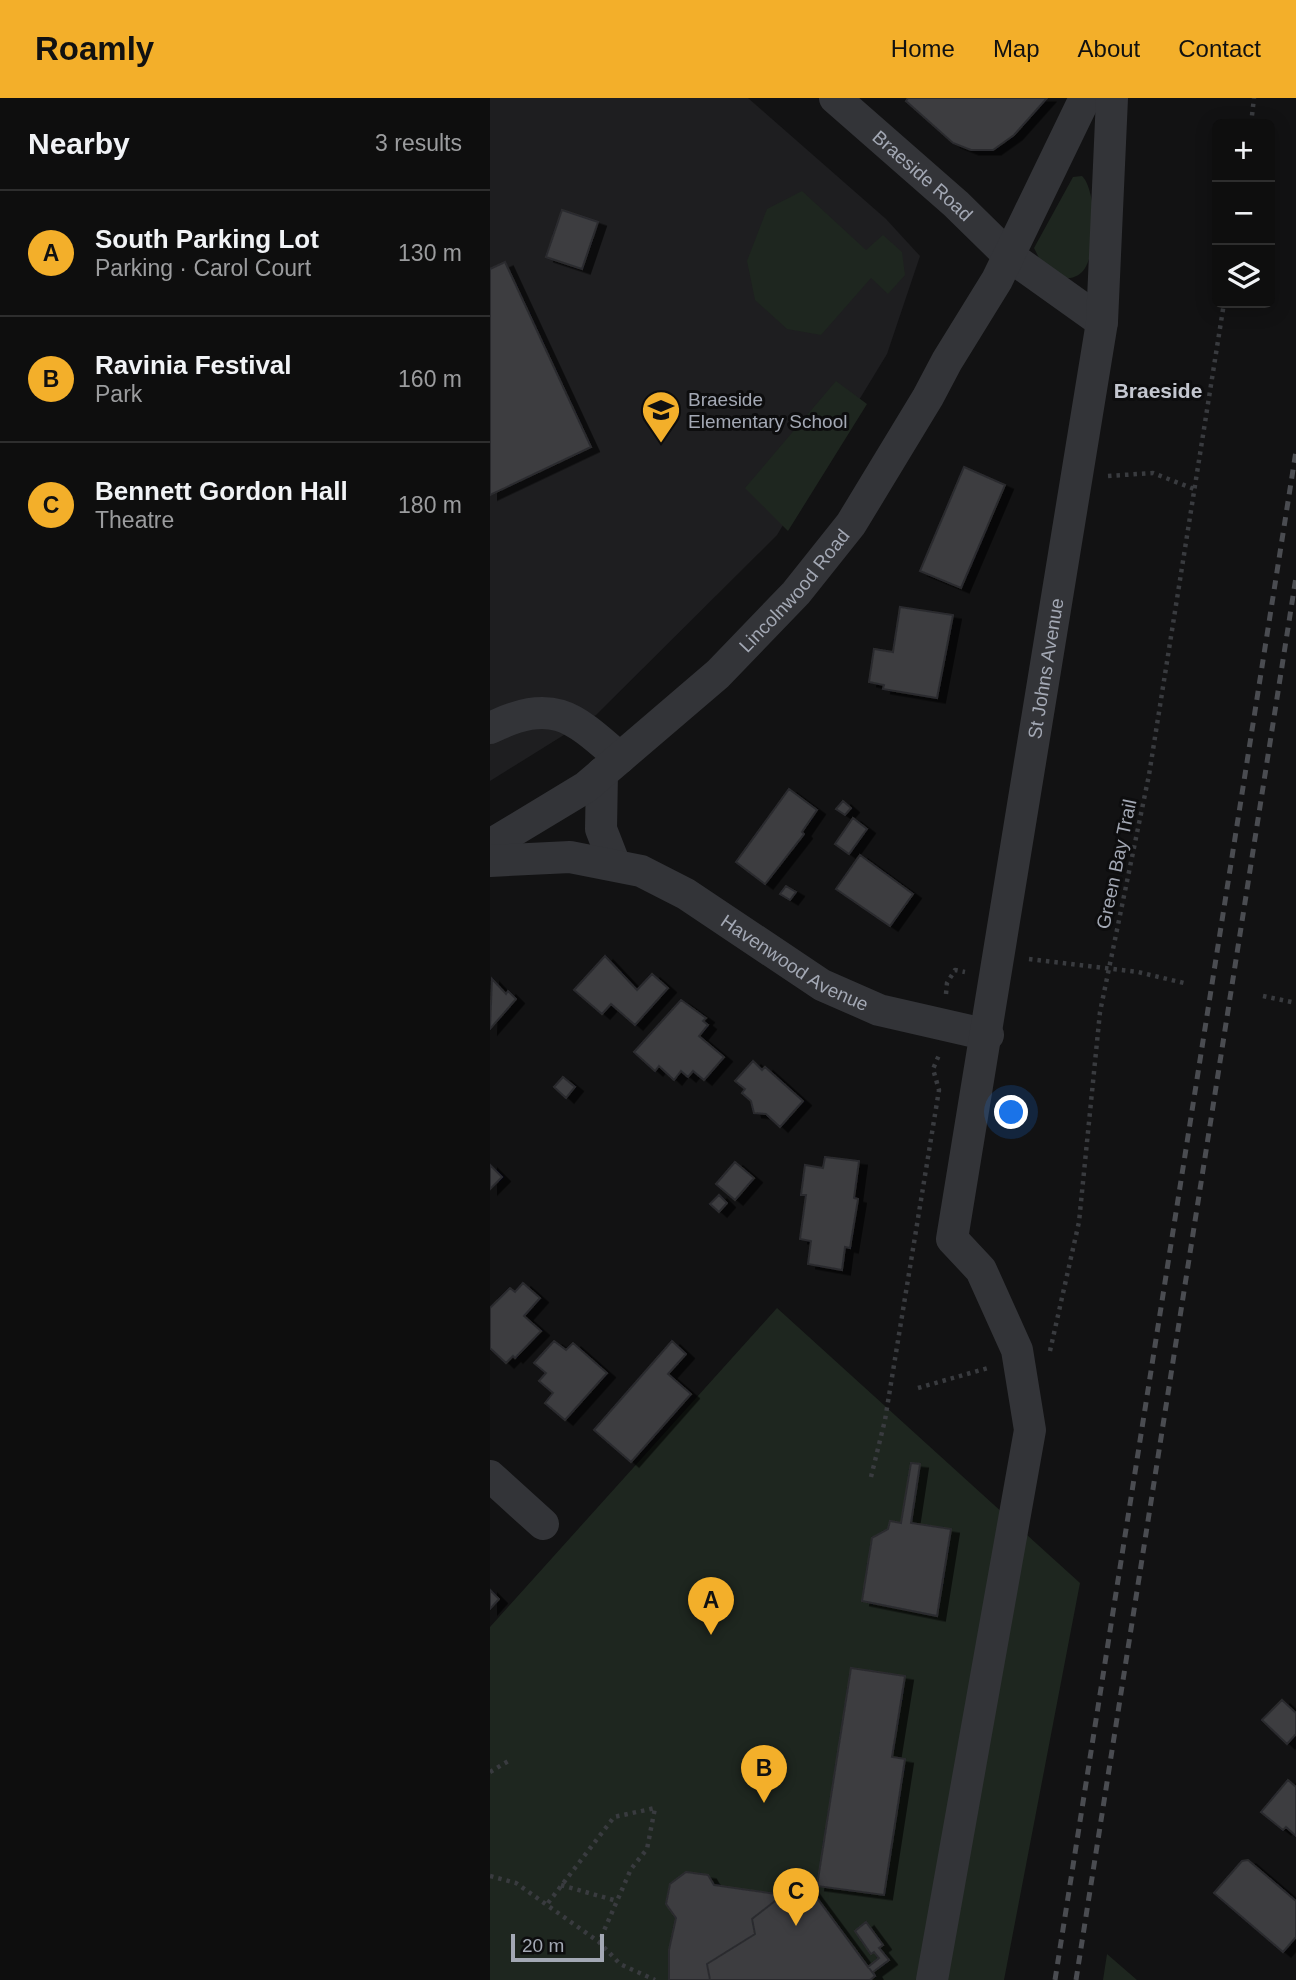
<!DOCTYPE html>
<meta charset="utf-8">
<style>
body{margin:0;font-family:Helvetica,sans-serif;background:#171717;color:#f1f3f6}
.controls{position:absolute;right:21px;top:21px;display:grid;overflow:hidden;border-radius:10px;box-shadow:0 4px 18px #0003}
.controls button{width:63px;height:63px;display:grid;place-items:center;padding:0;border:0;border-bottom:2px solid #2e2e2e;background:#0e0e0e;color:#f1f3f6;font:35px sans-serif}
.scale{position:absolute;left:21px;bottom:18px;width:93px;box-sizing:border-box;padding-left:7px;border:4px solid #a3a8b4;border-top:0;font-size:19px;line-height:24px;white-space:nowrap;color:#a3a8b4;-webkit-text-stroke:5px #0d0d0e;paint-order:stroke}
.you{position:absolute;left:522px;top:1015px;width:24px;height:24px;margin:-18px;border:5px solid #fff;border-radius:50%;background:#1a73e8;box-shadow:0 0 0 10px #1a73e833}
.badge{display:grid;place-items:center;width:46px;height:46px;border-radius:50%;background:#f3af2a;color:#111;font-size:23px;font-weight:700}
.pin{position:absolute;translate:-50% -58px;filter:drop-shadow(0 2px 4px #0008)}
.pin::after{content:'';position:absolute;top:37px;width:24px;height:21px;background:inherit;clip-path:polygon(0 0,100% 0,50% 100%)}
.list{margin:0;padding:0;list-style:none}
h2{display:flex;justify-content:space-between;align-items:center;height:91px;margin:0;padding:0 28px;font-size:30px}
h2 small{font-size:23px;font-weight:400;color:#9b9c9e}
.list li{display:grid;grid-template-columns:46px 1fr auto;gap:21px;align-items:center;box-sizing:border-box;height:126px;padding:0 28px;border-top:2px solid #2e2e2e}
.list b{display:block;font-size:26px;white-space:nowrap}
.list p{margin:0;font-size:23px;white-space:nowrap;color:#9b9c9e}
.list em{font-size:23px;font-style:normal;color:#9b9c9e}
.icon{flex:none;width:38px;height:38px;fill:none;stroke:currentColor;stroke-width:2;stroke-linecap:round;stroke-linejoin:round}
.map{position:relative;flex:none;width:806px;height:1882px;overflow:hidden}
header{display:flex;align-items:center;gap:42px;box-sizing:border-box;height:98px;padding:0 35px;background:#f3af2a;color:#111}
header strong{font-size:33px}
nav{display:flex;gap:38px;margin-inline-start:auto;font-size:24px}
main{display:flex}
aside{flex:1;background:#0e0e0e}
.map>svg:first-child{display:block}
.built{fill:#1e1e20}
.green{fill:#1e261f}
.building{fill:#3c3d40;stroke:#2c2c2f;stroke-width:2;filter:url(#shadow)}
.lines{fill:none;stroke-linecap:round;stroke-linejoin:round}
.path{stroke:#393b3f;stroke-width:4.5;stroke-dasharray:3.5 5;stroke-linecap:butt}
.minor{stroke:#333438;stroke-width:32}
.rail{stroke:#4a4c51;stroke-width:5;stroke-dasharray:9 7;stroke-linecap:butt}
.labels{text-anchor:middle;stroke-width:6;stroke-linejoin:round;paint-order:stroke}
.street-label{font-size:19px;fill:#a3a8b4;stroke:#0d0d0e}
.poi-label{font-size:19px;fill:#a3a8b4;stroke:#0d0d0e;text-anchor:start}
.neighbourhood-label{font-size:21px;font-weight:bold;fill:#c4c7d0;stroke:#0d0d0e}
</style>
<header>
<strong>Roamly</strong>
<nav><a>Home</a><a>Map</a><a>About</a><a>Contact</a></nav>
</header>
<main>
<aside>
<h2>Nearby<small>3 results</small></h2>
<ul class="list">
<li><span class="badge">A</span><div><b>South Parking Lot</b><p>Parking · Carol Court</p></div><em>130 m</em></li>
<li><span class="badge">B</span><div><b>Ravinia Festival</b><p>Park</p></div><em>160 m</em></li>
<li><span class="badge">C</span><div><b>Bennett Gordon Hall</b><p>Theatre</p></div><em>180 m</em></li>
</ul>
</aside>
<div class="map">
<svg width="806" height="1882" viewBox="0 0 806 1882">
<defs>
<filter id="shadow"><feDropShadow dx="8" dy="4.5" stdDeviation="0" flood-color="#0009"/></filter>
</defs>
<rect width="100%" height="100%" fill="#121213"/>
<path class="built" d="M0,0H258L396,121L430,158L397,256L287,437L106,617L0,683Z"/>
<path class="green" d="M592,78C607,92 608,158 592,174C586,180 580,180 572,181L552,166L544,150L583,79Z
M312,93L376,152L393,137L412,154L415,177L398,196L381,180L331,237L297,231L265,202L257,163L277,111Z
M346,283L377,306L298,433L255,390Z
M287,1210L590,1485L514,1882H0V1529Z
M617,1856L647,1882H613Z"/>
<path class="building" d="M418,0H557L524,37L503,52H481L463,45L416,3Z
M72,112L108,124L92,171L56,159Z
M15,164L101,349L0,397V171Z
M474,369L515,387L471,490L430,473Z
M410,509L463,517L447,600L393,591L394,587L379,584L384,551L403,554Z
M299,691L327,712L312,734L314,736L275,786L246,764Z
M353,703L361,710L355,717L346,711Z
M363,720L377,731L359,756L345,746Z
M370,757L423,796L400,828L346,791Z
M296,788L306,794L300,802L290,796Z
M115,858L147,892L162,876L178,890L145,927L121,906L112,916L84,892Z
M2,881L16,896L18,893L26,901L0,931Z
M191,902L216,920L213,923L218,927L209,938L234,959L214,982L203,973L198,979L191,973L184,982L169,968L165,973L144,954Z
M263,963L272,972L275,969L313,1003L290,1029L276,1016L264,1015L261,1003L252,995L255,991L245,983Z
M73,979L85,989L76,1000L64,989Z
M335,1059L369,1063L364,1100L368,1101L360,1150L355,1149L352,1172L318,1166L321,1143L310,1141L316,1097H311L315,1067L333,1070Z
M245,1064L264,1080L245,1102L226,1086Z
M0,1067L12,1079L0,1091Z
M229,1097L237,1105L229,1114L220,1106Z
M33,1185L50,1200L34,1218L51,1233L25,1260L23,1258L16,1265L0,1250V1210L20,1190L25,1194Z
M64,1243L76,1252L83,1245L117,1275L75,1322L55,1305L63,1295L49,1283L56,1275L44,1265Z
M182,1243L196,1256L178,1276L201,1296L141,1364L104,1332Z
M421,1365L430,1366L421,1425L461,1431L447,1518L372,1503L382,1440L398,1431L400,1423L411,1425Z
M0,1492L9,1501L0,1511Z
M361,1570L415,1578L402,1659L415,1661L394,1797L327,1788Z
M792,1602L806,1615V1636L797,1646L772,1622Z
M798,1682L806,1689V1738L796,1729L793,1732L771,1714Z
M758,1762L806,1803V1839L793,1854L724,1795L752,1763Z
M196,1774L218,1777L224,1787L293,1797L313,1781L378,1869L389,1860L384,1854L381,1856L365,1833L376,1824L393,1847L389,1850L399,1862L383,1874L385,1878L380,1882H179V1852L186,1820L176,1806L180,1786Z
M313,1781L385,1878L380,1882H220L217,1866L265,1836L262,1821Z"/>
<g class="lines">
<path class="path" d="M761,26L764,0
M618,378L663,375L704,391
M539,861L648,874L694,885
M456,896L457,885L465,872L475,874
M773,898L806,905
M560,1253L589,1124L610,914L659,677L734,205
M428,1290L498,1270
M381,1379L395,1322L449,992L443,971L449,957
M0,1674L20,1662
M0,1778L26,1785L109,1844L130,1866L165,1882
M71,1787L127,1803
M58,1805L124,1719L165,1710L157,1751L141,1771L109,1844"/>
<g class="minor">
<path id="s1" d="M345,0L466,106L518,157L612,224"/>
<path d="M0,630C63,600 81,617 130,660"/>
<path d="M112,675L111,731L125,767"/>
<path id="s2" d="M0,747L96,689L228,576L306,495L361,426L438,299L457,263L507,182L595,0"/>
<path id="s3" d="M0,763L80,759L151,773L196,796L332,887L389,912L498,937"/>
<path d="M0,1378L53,1426"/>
<path id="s4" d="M442,1882L540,1332L527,1252L491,1172L462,1141L612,224L622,0"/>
</g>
<path class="rail" d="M565,1882L806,353
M586,1882L806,479"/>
</g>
<defs>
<g id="school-pin" transform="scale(2.0125)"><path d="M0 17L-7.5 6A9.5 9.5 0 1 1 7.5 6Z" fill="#f3af2a" stroke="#0d0d0e"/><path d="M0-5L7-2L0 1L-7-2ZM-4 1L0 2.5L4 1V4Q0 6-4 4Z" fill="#111"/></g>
</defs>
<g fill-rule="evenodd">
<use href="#school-pin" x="171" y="312"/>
</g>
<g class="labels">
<g class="street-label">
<text dy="7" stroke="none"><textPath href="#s1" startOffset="117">Braeside Road</textPath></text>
<text dy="7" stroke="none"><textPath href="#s2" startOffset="399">Lincolnwood Road</textPath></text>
<text dy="7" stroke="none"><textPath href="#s4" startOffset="1348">St Johns Avenue</textPath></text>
<text transform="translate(626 766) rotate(-78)" y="7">Green Bay Trail</text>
<text dy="7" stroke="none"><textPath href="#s3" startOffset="332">Havenwood Avenue</textPath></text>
</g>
<g class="poi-label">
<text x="198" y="308">Braeside<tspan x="198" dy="22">Elementary School</tspan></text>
</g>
<g class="neighbourhood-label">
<text x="668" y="300">Braeside</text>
</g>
</g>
</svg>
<div class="controls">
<button>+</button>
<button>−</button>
<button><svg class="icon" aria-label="layers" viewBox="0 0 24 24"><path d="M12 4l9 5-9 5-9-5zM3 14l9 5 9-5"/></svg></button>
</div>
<div class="scale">20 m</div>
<div class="you"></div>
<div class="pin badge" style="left:221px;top:1537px">A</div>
<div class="pin badge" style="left:274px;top:1705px">B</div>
<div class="pin badge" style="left:306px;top:1828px">C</div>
</div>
</main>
